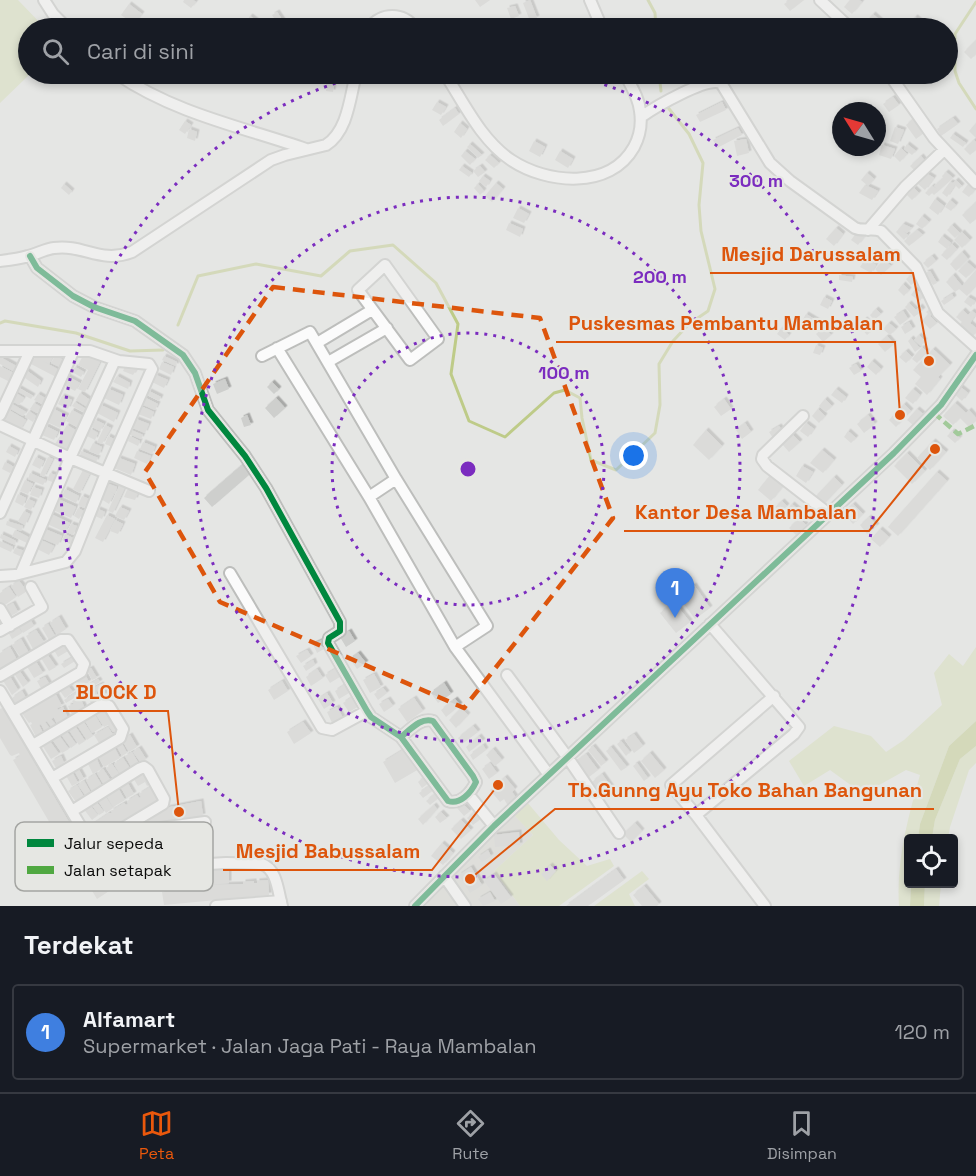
<!DOCTYPE html>
<html lang="id">
<meta charset="utf-8">
<style>
body{margin:0;font-family:"Space Grotesk",sans-serif;background:#242831;color:#f1f3f6}
.controls{position:absolute;right:18px;bottom:18px;display:grid;overflow:hidden;border-radius:6px;box-shadow:0 3px 9px #0003}
.controls button{width:54px;height:54px;display:grid;place-items:center;padding:0;border:0;border-bottom:2px solid #363941;background:#171b24;color:#f1f3f6;font:30px sans-serif}
.compass{position:absolute;left:832px;top:102px;width:54px;height:54px;border-radius:50%;background:#171b24;box-shadow:0 3px 9px #0003;rotate:307deg}
.you{position:absolute;left:634px;top:456px;width:21px;height:21px;margin:-15px;border:4px solid #fff;border-radius:50%;background:#1a73e8;box-shadow:0 0 0 9px #1a73e833}
.badge{display:grid;place-items:center;width:39px;height:39px;border-radius:50%;background:#ea580c;color:#fff;font-size:20px;font-weight:700}
.pin{position:absolute;translate:-50% -50px;filter:drop-shadow(0 2px 3px #0008)}
.pin::after{content:'';position:absolute;top:32px;width:21px;height:18px;background:inherit;clip-path:polygon(0 0,100% 0,50% 100%)}
.list{margin:0;padding:0;list-style:none}
h2{display:flex;justify-content:space-between;align-items:center;height:78px;margin:0;padding:0 24px;font-size:26px}
h2 small{font-size:20px;font-weight:400;color:#9ea1a6}
.list li{display:grid;grid-template-columns:39px 1fr auto;gap:18px;align-items:center;box-sizing:border-box;height:96px;margin:0 12px 12px;padding:0 12px;border:2px solid #363941;border-radius:6px}
.list b{display:block;font-size:22px;white-space:nowrap}
.list p{margin:0;font-size:20px;white-space:nowrap;color:#9ea1a6}
.list em{font-size:20px;font-style:normal;color:#9ea1a6}
.icon{flex:none;width:33px;height:33px;fill:none;stroke:currentColor;stroke-width:2;stroke-linecap:round;stroke-linejoin:round}
.map{position:relative;flex:none;width:976px;height:906px;overflow:hidden}
.search{position:absolute;background:#171b24;box-shadow:0 3px 9px #0003;left:18px;right:18px;top:18px;height:66px;display:flex;align-items:center;gap:15px;box-sizing:border-box;padding:0 21px;border-radius:33px;color:#9ea1a6;font-size:22px}
.sheet{height:186px;background:#171b24}
nav{display:flex;justify-content:space-around;align-items:center;box-sizing:border-box;height:84px;border-top:2px solid #363941;background:#171b24;font-size:16px;color:#9ea1a6}
nav a{display:grid;justify-items:center;gap:3px}
nav .on{color:#ea580c}
.map>svg:first-child{display:block}
.built{fill:#d4d5cf}
.green{fill:#d4ddb6}
.water{fill:#becb88}
.lines{fill:none;stroke-linecap:round;stroke-linejoin:round}
.stream{stroke:#becb88;stroke-width:3}
.building{fill:#cecfcd;filter:url(#shadow)}
.minor-casing{stroke:#bdbebc;stroke-width:14}
.minor{stroke:#fbfbfb;stroke-width:10}
.quiet{stroke:#50a841;stroke-width:4.5;stroke-dasharray:9 4.5;stroke-linecap:butt}
.cycleway-casing{stroke:#e6e7e3;stroke-width:10}
.cycleway{stroke:#00873e;stroke-width:6}
.marked{fill:none;stroke:#dd550c;stroke-width:4.5;stroke-dasharray:12 8;stroke-linejoin:round}
.ring{fill:none;stroke:#7b2cbf;stroke-width:3;stroke-dasharray:3 6}
.key{fill:#e6e7e3;stroke:#a4a5a2;stroke-width:1.5}
.key-label{font-size:16px;fill:#0b0b0a}
.centre{fill:#7b2cbf;stroke:#e6e7e3;stroke-width:3}
.ring-label{font-size:18px;text-anchor:middle;font-weight:bold;fill:#7b2cbf;stroke:#e6e7e3;stroke-width:4.5;stroke-linejoin:round;paint-order:stroke}
.leader{fill:none;stroke:#dd550c;stroke-width:2}
.callout-dot{fill:#dd550c;stroke:#e6e7e3;stroke-width:2}
.callout-label{font-size:20px;text-anchor:middle;font-weight:bold;fill:#dd550c;stroke:#e6e7e3;stroke-width:4.5;stroke-linejoin:round;paint-order:stroke}
</style>
<div class="map">
<svg width="976" height="906" viewBox="0 0 976 906">
<defs>
<filter id="shadow"><feDropShadow dx="2.5" dy="-2.5" stdDeviation="0" flood-color="#0004"/></filter>
</defs>
<rect width="100%" height="100%" fill="#e5e6e4"/>
<path class="built" d="M513,814L533,835L494,871L520,906H423Z"/>
<path class="green" d="M0,0H18L45,28H28V74H30L0,103Z
M976,647V721L949,746L920,824L918,838H908V884H911L910,906H899C896,861 908,818 920,775L906,770L863,794L830,770L804,786L789,761L834,726L871,736L886,752L904,740L942,705L934,673L949,654L963,666Z
M976,746V763L969,770L950,827L948,838H932L935,820L960,759Z
M527,802L559,840L587,866L610,859L614,866L559,906H520L494,871L533,835L513,814Z
M642,871L649,879L629,894L635,906H594Z
M925,884H941L939,906H924Z"/>
<path class="water" d="M976,721V746L960,759L935,820L932,838H918L920,824L949,746Z
M911,884H925L924,906H910Z"/>
<g class="lines">
<path class="stream" d="M648,0L655,13L656,28
M976,2L955,34V71L959,83L976,109
M659,74L661,91
M0,323L5,321L76,333L130,351L163,350
M178,325L198,276L256,264L321,276L350,251L393,245L436,283L458,324L451,374L469,421L505,437L554,393L565,390L580,398L582,418L591,460L616,470L655,433L660,405L659,364L673,341L689,324L708,311L715,289L701,231L699,205L703,163L689,134L666,105"/>
</g>
<path class="building" d="M184,0H193L196,2L191,8L183,2Z
M475,0H490L480,7Z
M530,0L537,18L530,21L523,3Z
M790,0H804L790,11L784,4Z
M850,0H859L862,2L852,14L844,7Z
M129,4L142,14L134,24L121,15Z
M515,6L519,16L511,19L507,8Z
M277,12L283,21L278,24L272,15Z
M873,14L883,23L879,28H871L865,23Z
M250,16L258,22L254,28L246,22Z
M832,16L842,27L840,28H826L823,25Z
M915,17L924,24L921,28H911L908,25Z
M976,40V54L971,59L964,52Z
M327,83L334,84L333,92L326,91Z
M893,97L899,105L889,112L883,104Z
M437,102L446,107L441,115L432,110Z
M722,102L726,110L700,122L696,115Z
M455,108L459,114L443,126L439,120Z
M914,118L925,132L916,139L906,125Z
M953,118L958,124L941,136L937,129Z
M185,121L191,125L185,134L179,130Z
M460,123L467,129L461,138L454,132Z
M976,123V138L969,131Z
M895,127L904,130L898,144L890,141Z
M738,128L742,135L717,148L713,140Z
M189,129L197,132L195,141L187,138Z
M953,134L966,143L963,147L950,138Z
M746,139L749,153L737,156L734,141Z
M974,140L976,142V150L970,155L964,149Z
M534,141L545,147L540,157L529,151Z
M470,144L482,155L478,158L467,147Z
M907,144L916,151L912,155L904,149Z
M882,145L895,149L891,159L879,155Z
M901,148L907,154L900,162L894,156Z
M465,151L475,159L470,165L461,156Z
M560,151L573,159L568,168L555,160Z
M490,155L499,163L494,168L485,160Z
M921,156L925,161L914,170L910,166Z
M462,166L472,173L469,177L459,170Z
M480,166L485,172L478,177L473,171Z
M946,172L953,178L934,195L932,193L929,196L925,193L932,186L937,189L934,186L943,178L942,176Z
M867,173L874,179L868,186L861,180Z
M926,173L934,178L925,190L918,184Z
M483,176L490,181L486,187L479,181Z
M956,180L962,186L959,189L955,185L947,197L942,193L950,182L953,183Z
M496,183L503,189L492,202L485,196Z
M969,183L976,189L969,197L962,192Z
M64,184L72,191L69,195L61,188Z
M478,184L484,191L480,195L474,188Z
M865,185L878,191L872,200L859,193Z
M914,188L919,193L912,200L907,195Z
M935,199L944,206L938,215L929,208Z
M950,200L956,205L951,211L945,207Z
M976,202V219L970,224L962,215Z
M518,208L529,214L524,223L513,218Z
M922,216L929,222L922,229L916,224Z
M509,223L523,229L520,237L506,230Z
M903,224L912,228L907,233L903,231L908,235L904,240L896,232Z
M952,225L960,233L955,238L947,230Z
M836,228L843,234L834,246L826,239Z
M917,230L923,235L909,246L904,241Z
M858,231L865,236L858,245L851,240Z
M962,232L970,240L962,248L954,240Z
M942,236L951,243L947,249L938,242Z
M952,244L957,249L947,260L941,255Z
M895,251L900,257L892,264L887,258Z
M962,252L968,259L956,271L950,264Z
M932,256L936,261L928,268L923,263Z
M866,258L876,265L871,273L860,267Z
M884,260L891,266L881,275L875,269Z
M967,262L975,269L966,278L958,271Z
M976,270V286L967,296L959,289L955,292L946,282L953,275L962,286Z
M930,271L937,283L933,285L925,273Z
M913,273L918,280L911,285L906,279Z
M839,275L853,277L852,282L839,280Z
M903,284L909,290L904,296L898,290Z
M915,289L924,295L920,301L911,295Z
M952,294L954,298L944,305L941,301Z
M824,297L832,301L828,309L820,305Z
M968,297L975,301L971,307L964,302Z
M909,303L916,310L920,306L923,310L914,317L905,307Z
M932,307L935,310L930,316L937,323L930,329L922,321L928,314L926,312Z
M876,309L881,314L874,320L870,315Z
M963,310L968,315L972,311L976,314L970,323L976,328V333L970,338L964,333L967,328L963,333L957,328L962,322L956,317Z
M903,311L908,319L900,325L894,317Z
M806,314L821,323L815,332L800,324Z
M865,319L874,329L867,335L858,325Z
M909,322L913,329L905,334L901,327Z
M889,323L896,329L890,335L883,329Z
M824,327L831,335L823,342L816,334Z
M781,328L789,335L785,340L777,334Z
M919,335L925,341L921,346L914,340Z
M887,336L894,344L885,352L878,344Z
M911,338L920,348L915,352L908,341Z
M816,345L823,348L820,355L813,353Z
M922,347L927,352L917,363L912,359Z
M933,349L950,365L938,377L940,379L927,395L915,384L921,377L913,370Z
M39,351L53,357L49,364L43,361L59,370L56,377L31,364Z
M906,351L912,357L906,363L899,357Z
M85,352L101,360L85,392L78,389L88,370L78,365Z
M55,356L64,360L60,367L51,363Z
M164,356L177,362L176,366L162,360Z
M0,357L18,367L15,372L0,364Z
M872,361L881,369L876,375L867,367Z
M127,362L138,367L133,375L123,371Z
M162,362L174,367L171,375L159,369Z
M856,364L861,371L854,375L849,368Z
M0,366L14,373L10,382L0,377Z
M75,367L84,372L81,377L72,372Z
M26,370L41,381L38,387L22,376Z
M156,375L168,380L164,388L152,382Z
M67,376L80,383L75,391L62,384Z
M117,376L130,383L128,389L113,382Z
M225,379L229,389L217,394L213,384Z
M272,382L279,389L274,394L267,387Z
M958,385L968,393L962,401L952,392Z
M19,388L33,396L31,399L17,391Z
M109,389L123,395L119,405L104,398Z
M836,389L846,397L842,403L831,395Z
M913,389L920,395L913,404L905,398Z
M149,391L161,397L159,401L147,395Z
M16,393L24,398L19,405L11,400Z
M80,393L93,402L89,408L76,400Z
M38,394L45,398L42,404L34,400Z
M62,396L72,400L68,409L58,404Z
M144,397L158,404L155,410L141,404Z
M276,398L285,408L274,418L265,408Z
M724,399L731,409L721,416L714,407Z
M825,399L832,406L826,412L819,406Z
M75,402L89,411L87,414L72,406Z
M34,403L41,407L37,413L30,409Z
M955,403L966,413L969,410L976,418V421L969,427L960,418L953,425L943,416Z
M12,404L26,412L23,416L9,408Z
M904,404L911,411L896,427L889,420Z
M101,405L118,413L114,422L97,413Z
M141,406L154,412L151,419L138,414Z
M54,409L67,416L60,428L47,422Z
M818,409L825,416L819,423L812,416Z
M917,409L923,414L913,425L907,420Z
M9,410L26,420L20,430L3,420Z
M72,410L85,417L79,428L66,421Z
M29,411L36,416L33,422L25,417Z
M247,415L251,425L244,427L241,418Z
M868,415L875,424L864,433L857,424Z
M136,419L149,424L145,433L133,428Z
M95,420L104,424L100,431L92,427Z
M745,423L751,432L742,439L736,430Z
M806,423L814,429L808,437L800,431Z
M67,425L79,432L67,451L55,444Z
M105,425L111,428L102,444L97,442Z
M46,426L58,432L54,440L42,435Z
M779,426L783,432L773,438L769,432Z
M91,429L98,433L95,440L87,436Z
M131,430L143,435L141,439L129,434Z
M706,430L722,446L709,460L693,445Z
M848,431L856,438L851,443L844,437Z
M952,431L960,438L955,443L947,436Z
M792,434L800,442L789,452L782,444Z
M108,436L118,441L115,448L105,444Z
M130,436L140,441L138,446L128,441Z
M933,441L946,452L930,470L917,458Z
M143,442L155,447L152,454L140,449Z
M93,443L102,447L99,455L89,451Z
M9,446L18,451L15,457L6,452Z
M822,450L834,460L823,473L810,463Z
M81,451L98,458L96,462L80,455Z
M137,451L151,456L147,464L134,458Z
M907,453L925,471L912,484L894,466Z
M36,457L44,461L40,469L32,465Z
M48,457L53,459L44,477L40,475Z
M119,458L135,464L131,475L114,468Z
M5,462L14,467L10,473L2,469Z
M242,465L250,474L212,507L204,498Z
M802,466L813,472L806,483L796,476Z
M84,468L91,471L80,493L73,489Z
M937,472L947,481L898,536L888,527Z
M30,473L46,480L43,485L28,479Z
M50,473L58,476L55,483L47,480Z
M771,474L784,485L771,501L758,490Z
M834,477L842,485L823,505L815,497Z
M25,480L33,484L28,494L20,491Z
M122,480L127,483L113,513L108,511Z
M106,483L117,487L115,494L109,491L114,494L109,504L101,499L106,490L103,489Z
M33,487L42,490L39,498L30,495Z
M65,489L79,496L76,503L62,496Z
M127,490L138,493L135,500L124,497Z
M18,494L26,498L23,506L15,502Z
M82,496L89,499L84,508L78,505Z
M28,499L35,502L31,510L24,507Z
M58,499L76,507L71,518L53,510Z
M782,501L787,506L780,513L775,507Z
M792,504L800,511L791,521L783,514Z
M853,504L863,514L853,524L843,513Z
M120,507L129,511L124,520L115,516Z
M78,508L84,511L79,519L74,516Z
M98,509L105,512L102,519L95,516Z
M24,511L30,514L25,525L18,521Z
M51,514L70,523L65,532L47,524Z
M107,515L115,519L103,542L95,538Z
M869,517L877,526L867,534L860,525Z
M799,518L806,525L796,535L789,528Z
M115,520L123,524L118,534L110,531Z
M7,521L23,526L21,531L6,525Z
M71,524L77,526L73,535L67,532Z
M45,529L62,536L58,545L41,538Z
M880,529L889,537L880,547L871,539Z
M15,530L30,538L27,543L12,536Z
M1,534L16,541L15,545L0,538Z
M65,534L75,539L72,545L62,540Z
M39,539L54,546L49,555L35,548Z
M0,541L13,547L11,552L0,547Z
M15,548L25,551L22,557L13,553Z
M19,581L27,591L18,597L11,586Z
M694,585L710,608L695,619L678,596Z
M9,587L16,597L2,607L0,604V593Z
M674,602L690,622L676,633L660,613Z
M13,603L18,612L9,617L4,608Z
M28,616L34,626L23,633L17,623Z
M59,617L66,629L57,635L50,623Z
M17,624L22,633L12,639L7,630Z
M48,624L55,636L49,640L42,628Z
M36,630L44,642L33,649L26,636Z
M349,631L355,641L346,647L340,637Z
M21,639L29,653L21,658L12,645Z
M324,639L329,646L317,653L313,644Z
M63,644L68,651L58,657L54,650Z
M10,647L17,660L0,670V653Z
M307,650L311,656L301,663L296,656Z
M358,653L366,663L357,669L350,659Z
M47,654L56,667L49,671L41,658Z
M73,657L75,661L64,668L61,664Z
M35,660L43,673L34,678L26,665Z
M313,660L315,665L306,671L303,666Z
M338,667L343,675L330,683L325,675Z
M91,668L97,678L92,680L87,670Z
M18,669L28,683L23,687L13,672Z
M317,669L323,678L311,686L306,677Z
M84,673L89,682L80,687L75,678Z
M374,674L381,687L370,693L363,680Z
M9,675L18,690L12,695L2,679Z
M45,677L50,685L42,690L37,681Z
M98,679L100,682L66,703L64,700Z
M282,681L288,691L274,700L268,690Z
M444,683L451,694L438,703L431,693Z
M101,684L106,695L101,697L97,690L85,696L83,693Z
M344,685L349,693L339,699L335,691Z
M68,686L73,692L65,698L60,691Z
M383,688L387,693L378,700L374,694Z
M22,691L26,698L16,705L12,698Z
M96,691L99,699L91,703L87,696Z
M55,693L62,706L57,708L58,710L63,707L68,718L57,724L54,717L51,719L56,725L52,728L47,721L45,722L50,729L45,732L41,724L39,725L43,733L36,737L30,725L32,724L31,722L29,723L21,712Z
M327,693L333,703L324,709L318,699Z
M355,695L361,705L349,712L343,703Z
M80,697L85,709L72,715L68,706L74,704L72,701Z
M414,698L423,711L407,722L398,709Z
M388,699L393,706L384,712L379,704Z
M455,699L460,705L446,717L441,710Z
M105,706L120,728L113,732L108,725L104,727L95,713Z
M337,707L344,720L333,725L327,712Z
M2,708L69,822L71,821L74,826L72,828L73,830L58,837L13,760L20,756L19,753L12,756L10,755L0,738V709Z
M461,708L468,715L456,728L449,720Z
M94,713L102,727L92,733L84,719Z
M83,721L93,736L87,740L77,725Z
M303,722L311,733L294,744L287,732Z
M75,726L85,741L79,745L69,730Z
M473,726L478,732L462,744L458,738Z
M108,727L113,735L99,743L94,735Z
M65,729L76,744L71,748L60,733Z
M58,734L69,749L62,753L52,739Z
M634,734L643,746L634,753L625,740Z
M130,735L137,747L129,752L122,740Z
M479,736L483,741L469,752L466,747Z
M49,740L59,754L51,759L42,745Z
M621,741L630,752L626,756L617,744Z
M121,742L127,753L122,756L116,745Z
M113,745L120,758L104,767L97,754Z
M483,745L486,750L473,760L470,755Z
M593,746L606,762L601,766L588,750Z
M611,747L627,767L621,771L606,751Z
M139,748L146,759L141,763L133,752Z
M406,748L419,769L395,783L383,762Z
M493,749L502,760L495,766L486,755Z
M132,752L139,764L132,768L125,756Z
M650,753L664,770L655,778L641,761Z
M586,754L598,770L585,780L573,764Z
M61,756L64,763L56,768L52,761Z
M96,757L101,769L93,774L87,762Z
M123,758L131,770L121,776L114,764Z
M490,763L497,773L489,779L482,769Z
M637,763L648,778L644,781L633,766Z
M112,764L120,775L114,780L106,768Z
M78,768L84,779L80,781L74,770Z
M103,769L111,781L104,785L97,773Z
M71,770L78,783L72,786L65,774Z
M143,770L152,783L147,786L145,782L138,786L132,776Z
M95,774L103,787L93,793L86,780Z
M427,774L431,781L422,788L418,782Z
M602,774L612,788L603,795L592,782Z
M505,777L515,789L512,792L517,799L508,806L504,799L500,802L490,790Z
M84,781L91,793L86,796L78,785Z
M127,782L134,794L127,798L120,786Z
M432,784L435,789L423,798L419,793Z
M77,785L84,797L76,802L68,791Z
M153,785L160,801L95,841L87,828L109,813H112L111,811L124,803L126,805L128,804L127,801L137,795L139,798L141,797L139,794Z
M118,788L125,800L113,807L106,795Z
M437,792L441,796L430,805L426,801Z
M104,794L113,808L106,813L97,799Z
M96,801L104,812L99,815L91,804Z
M201,801L203,816L125,830L160,809Z
M462,803L470,811L464,816L457,808Z
M89,804L98,815L92,820L83,808Z
M434,805L437,809L423,825L418,819Z
M477,809L483,817L473,825L467,818Z
M441,812L447,818L440,823L435,817Z
M461,820L471,830L461,839L451,829Z
M635,823L642,831L631,842L623,834Z
M519,832L520,845L495,847L494,835Z
M77,835L79,838L82,836L84,839L81,841L97,865L99,864L101,868L99,869L112,889L97,899L83,876L79,878L71,867L75,864L62,844Z
M442,843L453,853L443,865L431,856Z
M488,850L491,856L482,862L478,857Z
M550,865L556,871L547,881L541,874Z
M229,867V883L209,885L243,884V882L254,881V883H257V881L268,880L269,895L164,905L162,892L190,889V887L153,891L152,873Z
M471,867L482,885L470,893L459,875Z
M616,869L624,880L588,906H566Z
M494,874L511,897L501,904L484,881Z
M644,886L659,904L657,906H642L633,895Z
M490,892L495,901L483,906L478,899Z"/>
<g class="lines">
<g class="minor-casing">
<path id="minor" d="M44,0L53,14L67,28
M590,0L602,28
M820,0L850,28
M369,28C382,12 403,12 415,28
M117,74C174,113 242,127 306,149
M445,74C464,103 481,140 511,160C547,184 610,190 634,147C640,136 642,124 640,111C639,98 631,86 625,74
M889,74L934,138L976,183
M641,117C655,107 706,77 721,83L770,163L790,181L855,228C864,232 872,227 881,231L916,267L938,313L976,347
M868,230L905,187L944,150
M30,256L37,268L73,296L94,307L135,321L183,355L195,373L208,410L245,456L266,488L340,622V631L329,638L328,643L367,711L371,717L401,737L448,801C460,805 471,793 476,782L473,776L433,721C421,717 411,729 401,737
M0,261C9,260 19,259 28,256C37,254 45,249 54,248C84,244 100,264 132,252L271,160L285,155L326,145C348,131 350,97 356,74
M385,265L438,339L410,360L358,290Z
M317,343L372,310
M277,348L369,497L455,647L549,775
M0,351H30
M262,356L310,332L396,479L487,626L455,647
M328,362L387,328
M0,415L30,351H90L119,361L149,364L152,369L106,473L75,551L66,562L15,575L0,576
M803,416L763,455L762,459L767,466L829,514
M0,425L70,458L115,360
M369,497L396,479
M0,513L73,352
M21,573L70,458L149,491
M230,573L322,728L332,730L367,711
M0,609L10,626
M0,631L42,607L31,587
M507,675L568,758L619,833
M0,676L61,640H68L84,664L81,672L13,712
M0,691L112,879
M33,745L100,705L109,706L123,729L120,738L52,778
M468,794L494,826
M72,811L139,769L144,767L148,770L164,799L163,804L93,846
M696,815L794,734L799,727L710,624
M116,834L205,822
M108,870L226,863L262,864C277,869 278,892 282,906
M444,876L465,906
M216,906L281,901
M415,906L494,826L894,453L941,405L976,355
M765,906L696,815L671,785L774,696"/>
</g>
<use href="#minor" class="minor"/>
<path class="quiet" d="M934,413L958,434L976,425"/>
<g class="cycleway-casing">
<path id="cycleway" d="M30,256L37,268L73,296L94,307L135,321L183,355L195,373L208,410L245,456L266,488L340,622V631L329,638L328,643L367,711L371,717L401,737L448,801C460,805 471,793 476,782L473,776L433,721C421,717 411,729 401,737
M415,906L494,826L894,453L941,405L976,355"/>
</g>
<use href="#cycleway" class="cycleway"/>
</g>
<path d="M0 0H976V906H0ZM273,287L540,318L613,518L464,708L220,602L145,472Z" fill="#e5e6e4" fill-opacity=".55" fill-rule="evenodd"/>
<path class="marked" d="M273,287L540,318L613,518L464,708L220,602L145,472Z"/>
<g class="ring">
<circle cx="468" cy="469" r="136"/>
<circle cx="468" cy="469" r="272"/>
<path d="M570 74A408 408 0 1 1 366 74"/>
</g>
<rect x="15" y="822" width="198" height="69" rx="9" class="key"/>
<rect x="27" y="839" width="27" height="8" fill="#00873e"/>
<rect x="27" y="866" width="27" height="8" fill="#50a841"/>
<g class="key-label">
<text x="64" y="849">Jalur sepeda</text>
<text x="64" y="876">Jalan setapak</text>
</g>
<circle cx="468" cy="469" r="9" class="centre"/>
<g class="ring-label">
<text x="756" y="187">300 m</text>
<text x="660" y="283">200 m</text>
<text x="564" y="379">100 m</text>
</g>
<path class="leader" d="M929 361L913 273H710M900 415L895 342H556M935 449L869 531H624M179 812L168 711H63M470 879L555 809H934M498 785L432 870H223"/>
<g class="callout-dot">
<circle cx="929" cy="361" r="6"/>
<circle cx="900" cy="415" r="6"/>
<circle cx="935" cy="449" r="6"/>
<circle cx="179" cy="812" r="6"/>
<circle cx="470" cy="879" r="6"/>
<circle cx="498" cy="785" r="6"/>
</g>
<g class="callout-label">
<text x="811" y="261">Mesjid Darussalam</text>
<text x="726" y="330">Puskesmas Pembantu Mambalan</text>
<text x="746" y="519">Kantor Desa Mambalan</text>
<text x="116" y="699">BLOCK D</text>
<text x="745" y="797">Tb.Gunng Ayu Toko Bahan Bangunan</text>
<text x="328" y="858">Mesjid Babussalam</text>
</g>
</svg>
<div class="controls">
<button><svg class="icon" aria-label="locate" viewBox="0 0 24 24"><circle cx="12" cy="12" r="6"/><path d="M12 2v4M12 18v4M2 12h4M18 12h4"/></svg></button>
</div>
<svg class="compass" viewBox="-18 -18 36 36"><path d="M0-13l5 13h-10z" fill="#e53935"/><path d="M0 13l5-13h-10z" fill="#9ea1a6"/></svg>
<div class="you"></div>
<div class="pin badge" style="left:675px;top:618px;background:#3f7fe0">1</div>
<div class="search"><svg class="icon" aria-label="search" viewBox="0 0 24 24"><circle cx="10" cy="10" r="6"/><path d="M15 15l6 6"/></svg>Cari di sini</div>
</div>
<section class="sheet">
<h2>Terdekat<small></small></h2>
<ul class="list">
<li><span class="badge" style="background:#3f7fe0">1</span><div><b>Alfamart</b><p>Supermarket · Jalan Jaga Pati - Raya Mambalan</p></div><em>120 m</em></li>
</ul>
</section>
<nav>
<a class="on"><svg class="icon" aria-label="map" viewBox="0 0 24 24"><path d="M3 6l6-2 6 2 6-2v14l-6 2-6-2-6 2zM9 4v14M15 6v14"/></svg>Peta</a>
<a><svg class="icon" aria-label="directions" viewBox="0 0 24 24"><path d="M12 3l9 9-9 9-9-9zM9 14v-3h6M13 9l2 2-2 2"/></svg>Rute</a>
<a><svg class="icon" aria-label="saved" viewBox="0 0 24 24"><path d="M7 4h10v16l-5-4-5 4z"/></svg>Disimpan</a>
</nav>
